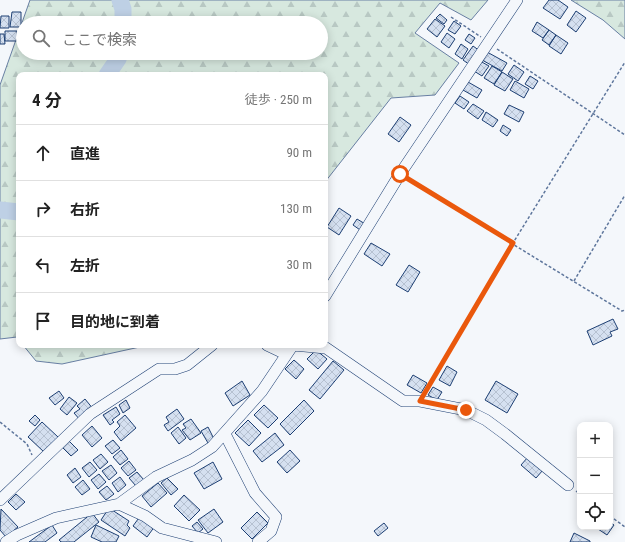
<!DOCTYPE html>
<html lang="ja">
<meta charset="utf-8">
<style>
body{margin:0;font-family:"Roboto Condensed","Noto Sans JP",sans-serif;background:#f6f6f6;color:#222}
.controls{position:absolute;right:12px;bottom:12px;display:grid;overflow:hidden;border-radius:8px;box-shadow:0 2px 10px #0003}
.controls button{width:36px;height:36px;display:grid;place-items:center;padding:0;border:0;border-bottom:1px solid #e0e0e0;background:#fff;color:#222;font:20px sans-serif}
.stop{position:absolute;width:12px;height:12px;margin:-9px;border:3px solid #ea580c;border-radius:50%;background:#fff}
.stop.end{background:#ea580c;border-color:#fff;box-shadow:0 1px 4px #0008}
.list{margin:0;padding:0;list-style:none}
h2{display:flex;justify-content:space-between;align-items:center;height:52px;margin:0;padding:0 16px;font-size:17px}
h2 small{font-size:13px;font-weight:400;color:#767676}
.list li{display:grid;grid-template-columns:26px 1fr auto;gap:12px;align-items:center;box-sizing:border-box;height:56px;padding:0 16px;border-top:1px solid #e0e0e0}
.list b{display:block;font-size:15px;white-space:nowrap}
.list em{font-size:13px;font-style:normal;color:#767676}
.icon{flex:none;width:22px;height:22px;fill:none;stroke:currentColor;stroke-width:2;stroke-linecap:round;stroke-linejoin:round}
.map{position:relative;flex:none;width:625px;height:542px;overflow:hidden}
.search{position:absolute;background:#fff;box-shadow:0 2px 10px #0003;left:16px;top:16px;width:312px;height:44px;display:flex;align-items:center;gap:10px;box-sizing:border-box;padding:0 14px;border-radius:22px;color:#767676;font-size:15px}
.panel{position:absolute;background:#fff;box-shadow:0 2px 10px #0003;left:16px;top:72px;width:312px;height:276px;border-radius:8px}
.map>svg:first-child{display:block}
.forest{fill:url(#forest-firs);stroke:#687fa3;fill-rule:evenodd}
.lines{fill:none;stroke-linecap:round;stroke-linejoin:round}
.river{stroke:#bed0e5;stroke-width:17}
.building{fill:url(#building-cross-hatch);stroke:#1d3f73}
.minor-casing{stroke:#1d3f73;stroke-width:12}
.path{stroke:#5e769c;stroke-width:1.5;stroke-dasharray:3 2;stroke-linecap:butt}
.minor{stroke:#f4f7fb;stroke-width:11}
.route{stroke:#ea580c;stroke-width:5}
</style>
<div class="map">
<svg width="625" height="542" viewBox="0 0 625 542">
<defs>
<pattern id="forest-firs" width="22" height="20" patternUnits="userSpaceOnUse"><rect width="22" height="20" fill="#d7e8df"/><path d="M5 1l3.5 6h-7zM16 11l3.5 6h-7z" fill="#b8c8c3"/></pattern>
<pattern id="building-cross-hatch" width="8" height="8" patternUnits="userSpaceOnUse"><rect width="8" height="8" fill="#d5e0f0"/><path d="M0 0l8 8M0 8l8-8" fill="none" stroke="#b6c1d1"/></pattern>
</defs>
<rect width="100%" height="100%" fill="#f4f7fb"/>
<path class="forest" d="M30,0H488L471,20L440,3L415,33L459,63L435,95L391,98L325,182V75H19V339L17,337L0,339V85ZM23,23H321V53H23Z
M571,0H625V39L603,20Z
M23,345H149L62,364L36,361Z"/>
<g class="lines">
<path class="river" d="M120,0L123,9V23
M107,75L118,59L120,53
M0,210L19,212"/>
</g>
<path class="building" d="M549,0H558L568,7L560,19L543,8Z
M576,11L586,18L576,32L567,25Z
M12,12H21V27H10Z
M440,14L447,20L444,24L436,18Z
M1,16H9V28H0Z
M435,19L445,26L437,37L427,29Z
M454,21L461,26L455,34L448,30Z
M537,22L549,30L543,38L532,31Z
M549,30L556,35L549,45L542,40Z
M5,31H17V41H5Z
M447,33L455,39L449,48L441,42Z
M0,34H4L5,44H0Z
M469,34L475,38L471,44L465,40Z
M556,35L568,43L561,54L549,46Z
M461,44L468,49L462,59L455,54Z
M473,46L480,51L470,65L463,60Z
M487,52L507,63L502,71L482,60Z
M480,61L489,66L482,76L474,71Z
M514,65L524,72L518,81L508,74Z
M492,66L502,72L494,84L484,78Z
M502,72L513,79L505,91L494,85Z
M530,76L538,81L533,89L525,84Z
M515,81L529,89L524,98L510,90Z
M468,82L482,90L477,98L463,90Z
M460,96L469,102L464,109L455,103Z
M473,104L484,111L478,119L467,111Z
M509,105L524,112L519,122L504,114Z
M486,112L498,120L493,127L482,120Z
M400,117L411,125L399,142L388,134Z
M503,125L511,130L507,136L500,131Z
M339,208L351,216L339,235L327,227Z
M357,219L367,225L363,232L353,225Z
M371,243L390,254L382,266L364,254Z
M409,265L420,272L408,292L396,285Z
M613,319L618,329L610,332L612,336L593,345L587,331Z
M316,350L327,359L318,369L307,359Z
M294,360L304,369L296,379L285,369Z
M333,361L344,370L320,399L309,390Z
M447,366L457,372L450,386L439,380Z
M413,375L427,383L421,393L407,385Z
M242,381L250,395L233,406L225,393Z
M496,381L518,394L507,413L485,400Z
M433,387L442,392L437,400L428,395Z
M59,391L64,398L55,405L49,398Z
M69,397L77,403L67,415L60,409Z
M85,399L94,410L81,421L74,413L80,409L77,406Z
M126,400L130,408L123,413L119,405Z
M304,400L314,411L290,435L280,424Z
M264,405L278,418L268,428L254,415Z
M116,407L120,414L112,420L114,422L110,425L103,415Z
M177,409L184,419L168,431L164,425L169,422L166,417Z
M35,415L40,420L35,426L29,421Z
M125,415L136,428L121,441L114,432L120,426L117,422Z
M191,419L201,433L190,440L182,430L186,428L183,424Z
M248,420L261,433L249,446L235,433Z
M42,422L58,437L44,452L28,437Z
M92,426L102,438L92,447L82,435Z
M178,427L186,438L179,444L171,433Z
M208,427L214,439L208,443L201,431Z
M275,433L284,445L262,462L253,451Z
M113,440L120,448L112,454L105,446Z
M69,441L78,450L71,456L62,447Z
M121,450L128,459L120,465L113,457Z
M290,450L300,461L287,473L277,462Z
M101,454L108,462L100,469L93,460Z
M528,457L543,470L536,478L521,465Z
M129,461L136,470L128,476L121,468Z
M90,462L97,470L89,477L82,468Z
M213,462L222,479L204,489L194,473Z
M111,465L117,473L109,480L102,471Z
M75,468L81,477L73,483L67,475Z
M137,472L144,480L136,486L129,478Z
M99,474L106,482L98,489L91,480Z
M120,477L126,485L118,492L112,483Z
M167,478L178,489L171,495L161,483Z
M83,480L90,489L82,495L75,487Z
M158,483L167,493L151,507L142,496Z
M107,486L114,494L106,500L99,492Z
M16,494L25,502L16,510L8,502Z
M184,495L200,510L189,521L174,506Z
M109,508L129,521L127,525L130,528L125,536L101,520Z
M1,509L18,527L6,537L0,530Z
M214,509L223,522L208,533L198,520Z
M257,512L268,523L252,539L241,528Z
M92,513L99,522L74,542H61L59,540Z
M141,515L155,526L147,537L133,526Z
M197,522L203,529L198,533L192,526Z
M610,522L614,525L607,535L595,527H610Z
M384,523L388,528L378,536L374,531Z
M52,525L57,533L45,542H29Z
M96,525L119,536L116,542H102L91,537Z
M574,533L590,541V542H570Z"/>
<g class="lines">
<g class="minor-casing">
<path id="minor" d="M325,296L400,174L517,0
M267,345L286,354
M293,345L326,348L403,401H420L466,410L486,420L505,434L568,485
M225,434L255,493L276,517L271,531L258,542
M0,500L90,414L159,369H175L187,365L212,345
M119,504L156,477L192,460L212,447L262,391L293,345
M6,542L17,535L56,518L119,504L145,516L162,528L216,542"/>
</g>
<path class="path" d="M451,17L481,37
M497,49L625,135
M408,180L622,311L625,310
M574,281L625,195
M426,391L513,243L625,62
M0,422L27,444L32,455
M576,491L580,494
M610,516L625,527"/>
<use href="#minor" class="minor"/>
</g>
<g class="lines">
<path class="route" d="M400,174L513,243L420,401L466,410"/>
</g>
</svg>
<div class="controls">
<button>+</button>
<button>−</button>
<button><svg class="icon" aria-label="locate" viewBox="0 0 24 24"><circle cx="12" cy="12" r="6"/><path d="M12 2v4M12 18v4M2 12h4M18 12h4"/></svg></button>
</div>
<div class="stop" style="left:400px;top:174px"></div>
<div class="stop end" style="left:466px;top:410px"></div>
<div class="search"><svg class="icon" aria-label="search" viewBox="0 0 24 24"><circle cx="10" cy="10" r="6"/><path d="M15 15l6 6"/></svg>ここで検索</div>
<section class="panel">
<h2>4 分<small>徒歩 · 250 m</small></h2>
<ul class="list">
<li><svg class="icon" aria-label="ahead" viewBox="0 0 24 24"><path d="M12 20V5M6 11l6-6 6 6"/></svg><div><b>直進</b></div><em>90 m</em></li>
<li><svg class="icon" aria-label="right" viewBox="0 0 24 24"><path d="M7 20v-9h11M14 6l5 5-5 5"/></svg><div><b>右折</b></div><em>130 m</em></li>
<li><svg class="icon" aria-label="left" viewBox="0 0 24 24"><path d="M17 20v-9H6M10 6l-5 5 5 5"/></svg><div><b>左折</b></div><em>30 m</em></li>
<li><svg class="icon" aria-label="arrive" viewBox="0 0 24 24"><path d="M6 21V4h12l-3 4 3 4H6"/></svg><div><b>目的地に到着</b></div></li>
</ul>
</section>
</div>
